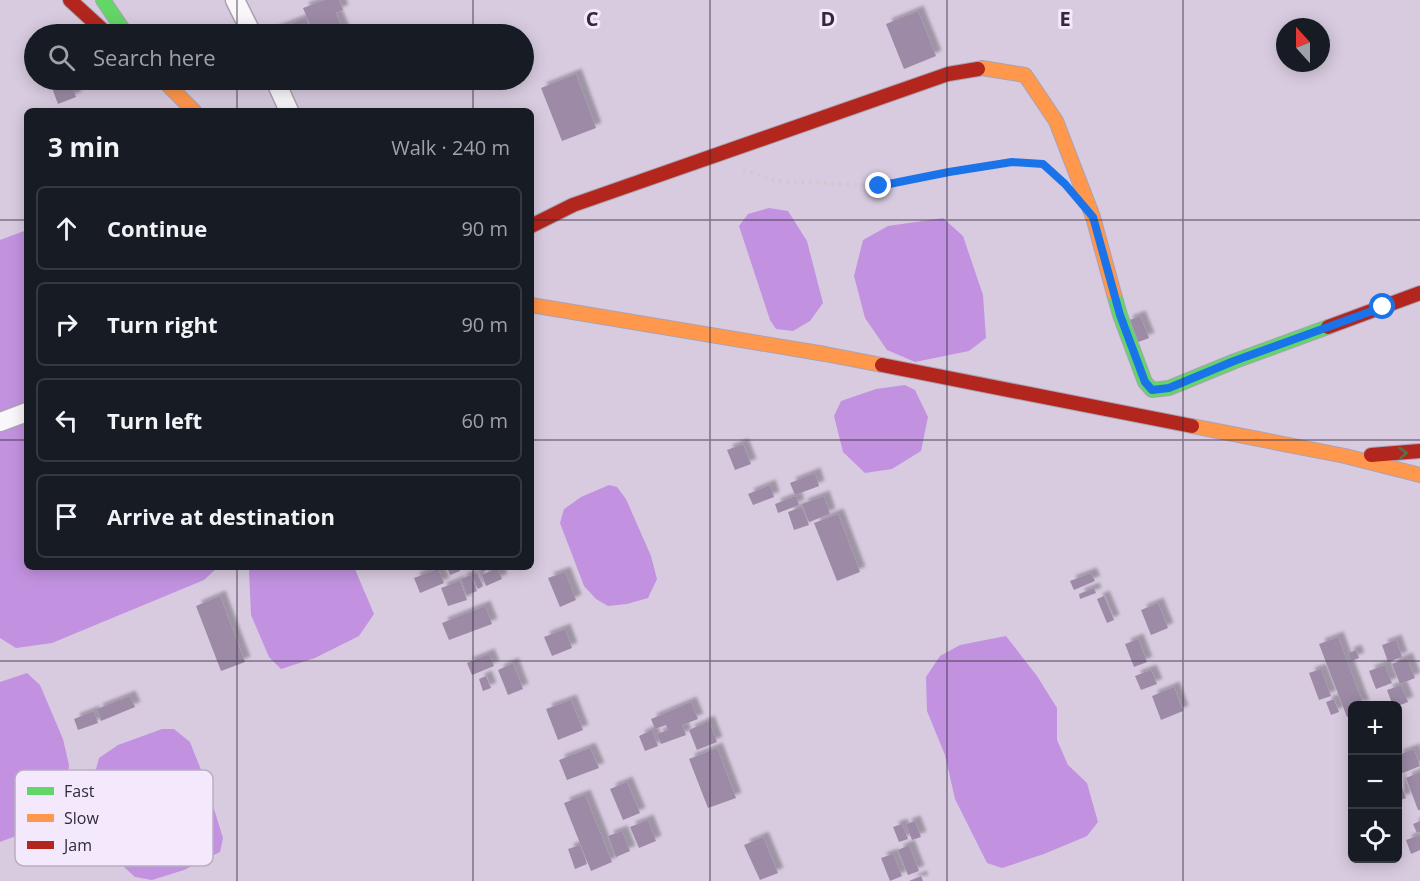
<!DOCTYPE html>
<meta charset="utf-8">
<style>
body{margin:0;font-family:"Open Sans",sans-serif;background:#20242c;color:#f1f3f6}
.controls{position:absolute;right:18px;bottom:18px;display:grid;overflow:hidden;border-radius:9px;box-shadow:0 3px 15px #0003}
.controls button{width:54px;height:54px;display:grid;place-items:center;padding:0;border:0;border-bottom:2px solid #363941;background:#171b24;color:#f1f3f6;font:30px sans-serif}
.compass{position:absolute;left:1276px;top:18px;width:54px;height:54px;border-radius:50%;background:#171b24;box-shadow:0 3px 15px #0003;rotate:339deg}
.stop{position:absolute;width:18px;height:18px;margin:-14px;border:4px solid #1a73e8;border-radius:50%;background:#fff}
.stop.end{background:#1a73e8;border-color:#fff;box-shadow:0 2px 6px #0008}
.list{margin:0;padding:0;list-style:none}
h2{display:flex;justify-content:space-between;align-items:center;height:78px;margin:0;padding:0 24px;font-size:26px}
h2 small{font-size:20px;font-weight:400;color:#9ea1a6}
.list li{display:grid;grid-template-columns:39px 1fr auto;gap:18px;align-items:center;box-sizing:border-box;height:84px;margin:0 12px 12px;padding:0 12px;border:2px solid #363941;border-radius:9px}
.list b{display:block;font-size:22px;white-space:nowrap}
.list em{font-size:20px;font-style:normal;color:#9ea1a6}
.icon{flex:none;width:33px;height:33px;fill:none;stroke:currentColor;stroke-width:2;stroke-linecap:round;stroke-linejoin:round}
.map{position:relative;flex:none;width:1420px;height:881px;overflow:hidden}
.search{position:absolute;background:#171b24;box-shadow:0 3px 15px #0003;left:24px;top:24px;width:510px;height:66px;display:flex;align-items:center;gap:15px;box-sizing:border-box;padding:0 21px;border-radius:33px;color:#9ea1a6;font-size:22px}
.panel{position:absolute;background:#171b24;box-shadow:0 3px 15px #0003;left:24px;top:108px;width:510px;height:462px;border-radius:9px}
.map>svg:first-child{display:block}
.water{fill:#c292e0}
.building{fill:#9c8aa6;filter:url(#shadow)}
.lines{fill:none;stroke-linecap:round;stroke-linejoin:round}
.street-casing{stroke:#aba2b2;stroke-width:21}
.fast-casing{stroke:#aba2b2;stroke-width:16}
.slow-casing{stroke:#aba2b2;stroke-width:16}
.jam-casing{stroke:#aba2b2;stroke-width:16}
.path{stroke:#cecad0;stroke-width:4;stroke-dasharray:3 4.5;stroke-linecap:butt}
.street{stroke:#f9f7fa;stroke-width:18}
.fast{stroke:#63d668;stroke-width:14}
.slow{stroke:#ff974d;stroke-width:14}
.jam{stroke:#b3261e;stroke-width:14}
.oneway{stroke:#48774e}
.route{stroke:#1a73e8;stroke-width:8}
.grid{fill:none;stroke:#322938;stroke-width:1.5;stroke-opacity:0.55}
.key{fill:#f3e8fc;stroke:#b9afc1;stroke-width:1.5}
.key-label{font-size:16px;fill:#322938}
.grid-label{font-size:20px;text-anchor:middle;font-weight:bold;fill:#322938;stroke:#f3e8fc;stroke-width:6;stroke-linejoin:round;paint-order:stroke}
</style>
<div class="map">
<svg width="1420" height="881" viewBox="0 0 1420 881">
<defs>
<filter id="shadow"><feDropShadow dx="5.5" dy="-5.5" stdDeviation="1.5" flood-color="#0004"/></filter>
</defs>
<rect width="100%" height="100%" fill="#d8cbe0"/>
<path class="water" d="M769,208L788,211L807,241L823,303L810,321L793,331L776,329L770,320L739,226L748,214Z
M943,218L963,236L983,295L986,338L969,351L915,362L887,350L865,318L854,276L863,240L888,226Z
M27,230V402L0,413V240Z
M905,385L915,390L928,417L921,451L892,469L865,473L843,452L834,416L841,401L876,389Z
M27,417V567H218L204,580L52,643L16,648L0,638V427Z
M609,485L617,487L626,499L651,556L657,579L648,598L627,604L608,606L596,599L584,586L560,523L564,509L581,497Z
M253,567H354L374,614L359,636L315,658L281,669L269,657L251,615L249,571Z
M1006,636L1037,676L1057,708V740L1068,765L1087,783L1098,822L1087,836L1044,854L1002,868L987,863L955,799L945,755L927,711L926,677L940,656L960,645Z
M27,673L40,685L63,739L69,765L68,776L50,783L61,811C46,827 21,834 0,842V682Z
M162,729H174L190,742L205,780L223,838L220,852L184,870L152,880L135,877L124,867L113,841L94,776L99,758L118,745Z"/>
<path class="building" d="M325,0H339L343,10L336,13L345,34H314L303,8Z
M918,11L936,56L904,69L886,24Z
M306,18L312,34H264Z
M576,74L596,128L562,141L541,88Z
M49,80H70L76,97L58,104Z
M1140,316L1149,338L1136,343L1127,321Z
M743,444L751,464L735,470L727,450Z
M815,473L819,486L795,495L790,483Z
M770,485L774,497L753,505L748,494Z
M796,496L799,505L778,513L775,504Z
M824,496L830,514L809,522L802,504Z
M802,507L809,525L794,530L788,512Z
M838,514L860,572L837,581L814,523Z
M447,567H458L460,571L450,575Z
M480,567H495L482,572Z
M497,568L502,579L486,586L482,575Z
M438,569L444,583L420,593L414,578Z
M565,572L576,600L560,607L548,578Z
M477,573L483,586L478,589L472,575Z
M1091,573L1095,581L1074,590L1070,581Z
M471,575L477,591L467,595L461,579Z
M460,581L467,600L448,606L441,588Z
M1094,588L1096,593L1080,599L1079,594Z
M220,596L245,662L221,671L196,606Z
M1104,596L1114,620L1107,623L1097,599Z
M1158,603L1168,628L1151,635L1141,610Z
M485,606L492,624L449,640L442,623Z
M565,629L572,648L552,656L544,637Z
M1338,637L1364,706H1352V715L1347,717L1319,644Z
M1138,639L1147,662L1134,667L1125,644Z
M1396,640L1402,657L1388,662L1382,645Z
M1356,650L1359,658L1351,661L1348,653Z
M489,654L494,666L472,675L467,663Z
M1407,658L1415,678L1400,684L1392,664Z
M513,663L523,689L508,695L498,670Z
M1385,665L1392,683L1376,689L1369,671Z
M1321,669L1331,696L1319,700L1309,673Z
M1151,670L1157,684L1141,690L1135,676Z
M486,676L491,688L483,691L479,679Z
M1401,685L1408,702L1398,706H1393L1387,690Z
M1174,687L1183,711L1161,720L1152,696Z
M130,696L135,707L101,721L97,709Z
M1334,699L1339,712L1331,715L1326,702Z
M571,700L583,730L558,740L546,709Z
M691,702L698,719L682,725L686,735L661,744L657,734L668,730L666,725L655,729L651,719Z
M94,711L98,723L78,730L74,719Z
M709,721L717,742L697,750L689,730Z
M652,730L658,746L645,751L639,736Z
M590,748L599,768L567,780L559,760Z
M717,748L736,798L708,808L689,759Z
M1414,749L1420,766L1398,775V755Z
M1420,772V810H1418L1406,778Z
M1398,776L1406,798L1398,801Z
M627,782L640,813L623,820L610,789Z
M585,795L612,862L591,871L564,803Z
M648,820L656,841L639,848L630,827Z
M915,821L921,837L912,840L906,824Z
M1420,821V832L1417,833L1413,824Z
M902,824L908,839L899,842L893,827Z
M622,831L630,851L616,857L608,836Z
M1420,835V850L1411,854L1406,840Z
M763,837L778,873L760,880L744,845Z
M580,845L587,864L575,869L568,849Z
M909,845L919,871L908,875L898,850Z
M893,854L902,876L890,881L881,858Z
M921,876L923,881H909Z"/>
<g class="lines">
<g class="street-casing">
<path id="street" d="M235,0L252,34
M275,80L289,111
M0,422L27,412"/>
</g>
<g class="fast-casing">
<path id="fast" d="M103,0L126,34
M1114,294L1120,315L1145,382L1152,390L1169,388L1235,361L1328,327"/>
</g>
<g class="slow-casing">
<path id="slow" d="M978,69L982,68L1025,75L1056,121L1093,217L1114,294
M163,80L194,111
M531,305L825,354L882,365
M1192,426L1345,456L1420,475"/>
</g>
<g class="jam-casing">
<path id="jam" d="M70,0L107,34
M531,226L573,205L948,74L978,69
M1328,327L1420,293
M882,365L1192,426
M1371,455L1420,451"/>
</g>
<path class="path" d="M743,170L778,181L879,186L949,172L1012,162L1043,164L1052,173"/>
<use href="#street" class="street"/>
<use href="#fast" class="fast"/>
<use href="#slow" class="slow"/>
<use href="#jam" class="jam"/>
</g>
<defs><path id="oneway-chevron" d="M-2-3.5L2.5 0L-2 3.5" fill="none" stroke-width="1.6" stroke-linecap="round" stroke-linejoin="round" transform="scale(1.5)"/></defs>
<use class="oneway" href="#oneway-chevron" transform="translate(1403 453) rotate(-4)"/>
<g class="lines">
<path class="route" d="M879,186L949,172L1012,162L1043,164L1065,184L1093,217L1120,315L1145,382L1152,390L1169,388L1234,361L1383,307"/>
</g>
<path class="grid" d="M237,0V34M473,0V34M710,0V881M947,0V881M1183,0V881M237,80V111M473,80V111M0,220H27M531,220H1420M0,440H27M531,440H1420M237,567V881M473,567V881M0,661H1420"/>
<rect x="15" y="770" width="198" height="96" rx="9" class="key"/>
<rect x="27" y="787" width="27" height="8" fill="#63d668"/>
<rect x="27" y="814" width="27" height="8" fill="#ff974d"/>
<rect x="27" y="841" width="27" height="8" fill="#b3261e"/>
<g class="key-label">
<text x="64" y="797">Fast</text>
<text x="64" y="824">Slow</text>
<text x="64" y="851">Jam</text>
</g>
<g class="grid-label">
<text x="592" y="26">C</text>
<text x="828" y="26">D</text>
<text x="1065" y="26">E</text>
</g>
</svg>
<div class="controls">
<button>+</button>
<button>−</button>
<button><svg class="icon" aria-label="locate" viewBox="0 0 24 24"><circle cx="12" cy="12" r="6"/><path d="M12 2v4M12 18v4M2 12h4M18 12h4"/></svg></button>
</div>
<svg class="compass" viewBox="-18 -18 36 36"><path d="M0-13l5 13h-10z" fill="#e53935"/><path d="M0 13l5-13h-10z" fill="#9ea1a6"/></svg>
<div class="stop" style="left:1383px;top:307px"></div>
<div class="stop end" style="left:879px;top:186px"></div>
<div class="search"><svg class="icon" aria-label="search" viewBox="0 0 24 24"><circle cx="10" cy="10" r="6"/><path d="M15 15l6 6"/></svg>Search here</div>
<section class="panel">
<h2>3 min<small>Walk · 240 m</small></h2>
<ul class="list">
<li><svg class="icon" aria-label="ahead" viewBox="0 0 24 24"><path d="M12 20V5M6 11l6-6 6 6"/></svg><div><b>Continue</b></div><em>90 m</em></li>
<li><svg class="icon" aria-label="right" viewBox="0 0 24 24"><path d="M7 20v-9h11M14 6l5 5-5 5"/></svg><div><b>Turn right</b></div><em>90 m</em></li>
<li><svg class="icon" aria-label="left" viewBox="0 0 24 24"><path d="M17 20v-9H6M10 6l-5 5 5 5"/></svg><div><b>Turn left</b></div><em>60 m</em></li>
<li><svg class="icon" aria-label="arrive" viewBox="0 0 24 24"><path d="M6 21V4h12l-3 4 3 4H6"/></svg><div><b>Arrive at destination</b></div></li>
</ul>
</section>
</div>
